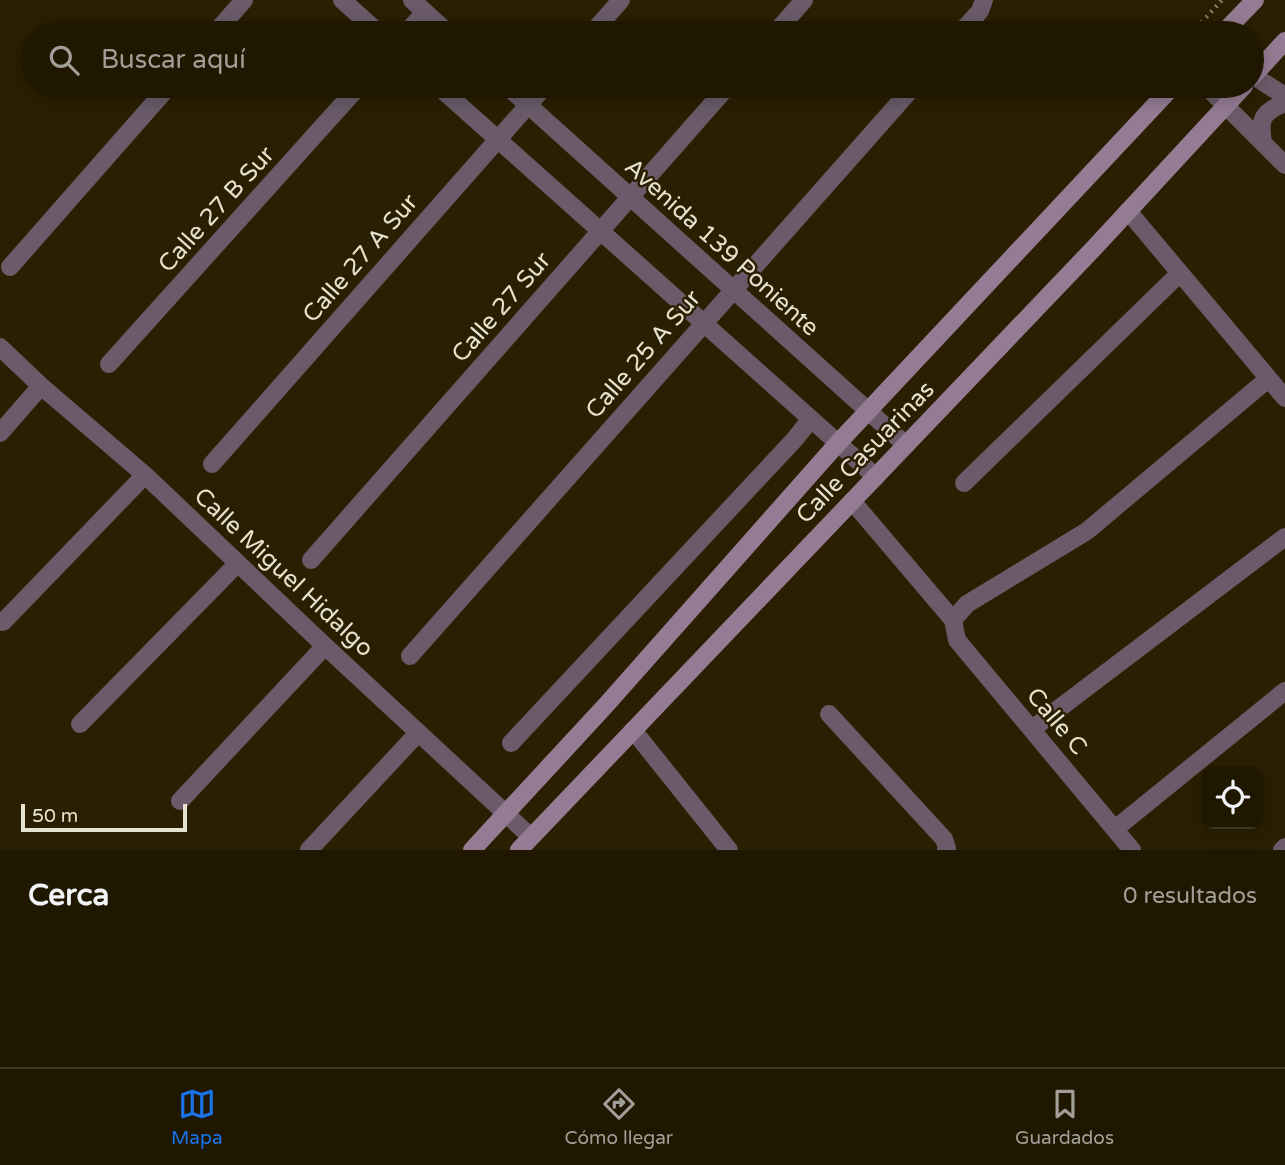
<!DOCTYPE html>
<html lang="es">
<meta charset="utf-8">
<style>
body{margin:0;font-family:"Varela Round",sans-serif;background:#2d2410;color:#f1f3f6}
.controls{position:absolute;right:21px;bottom:21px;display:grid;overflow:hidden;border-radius:14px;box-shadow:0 4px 18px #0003}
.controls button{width:63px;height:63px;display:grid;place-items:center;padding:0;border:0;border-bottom:2px solid #3d3623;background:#201701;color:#f1f3f6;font:35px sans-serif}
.scale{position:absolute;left:21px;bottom:18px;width:166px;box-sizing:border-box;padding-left:7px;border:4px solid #e7e1cf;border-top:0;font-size:19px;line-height:24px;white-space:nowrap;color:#e7e1cf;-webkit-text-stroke:5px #2a1f01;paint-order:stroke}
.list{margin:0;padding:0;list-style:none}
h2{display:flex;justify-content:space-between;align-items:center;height:91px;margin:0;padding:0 28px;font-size:30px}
h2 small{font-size:23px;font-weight:400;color:#a29f99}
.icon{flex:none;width:38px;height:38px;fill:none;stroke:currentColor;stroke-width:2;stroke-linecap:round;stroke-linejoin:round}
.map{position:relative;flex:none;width:1285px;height:850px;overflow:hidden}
.search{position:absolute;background:#201701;box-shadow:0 4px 18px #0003;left:21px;right:21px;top:21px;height:77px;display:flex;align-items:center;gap:18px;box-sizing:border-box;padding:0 24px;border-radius:38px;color:#a29f99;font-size:26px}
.sheet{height:217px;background:#201701}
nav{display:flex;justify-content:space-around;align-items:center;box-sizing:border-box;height:98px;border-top:2px solid #3d3623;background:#201701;font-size:19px;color:#a29f99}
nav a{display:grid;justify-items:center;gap:4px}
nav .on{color:#1a73e8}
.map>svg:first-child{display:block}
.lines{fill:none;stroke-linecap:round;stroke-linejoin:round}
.path{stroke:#857d65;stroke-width:4.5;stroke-dasharray:2 5;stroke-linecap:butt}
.street{stroke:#6b5b6a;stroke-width:18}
.secondary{stroke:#957c94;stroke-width:18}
.labels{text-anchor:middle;stroke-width:5;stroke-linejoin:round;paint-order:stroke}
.street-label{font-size:24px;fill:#e7e1cf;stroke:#2a1f01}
</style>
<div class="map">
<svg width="1285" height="850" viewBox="0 0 1285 850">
<rect width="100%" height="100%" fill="#2a1f01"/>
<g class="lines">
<path class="path" d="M1192,33L1222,0"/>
<path class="street" d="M342,0L379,33
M412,0L448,33
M215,33L244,0
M406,33L425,12
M592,33L621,0
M775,33L804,0
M960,33L980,11L984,0
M1252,75L1285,96
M438,86L876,477
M507,86L906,445
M1206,86L1285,165
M1263,142C1259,119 1262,112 1285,103
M1128,211L1285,398
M10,267L169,86
M0,347L41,386L145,475L325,646L531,837
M109,364L359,86
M0,433L41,386
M212,464L545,86
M964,483L1180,273
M852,501L953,620L957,640L1132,850
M311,560L728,86
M953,620L967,604L1087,531L1268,379
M3,622L145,475
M410,656L914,86
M829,714L944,839L947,848L946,850
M80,724L238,563
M1032,729L1285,537
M633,730L729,850
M511,743L794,440L811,419
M180,801L325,646
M1115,829L1285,691
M309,850L418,733
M1282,850L1285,847"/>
<path class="secondary" d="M1223,33L1255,0
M1252,77L1285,41
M472,850L606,705L838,443L1173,86
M519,850L1095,247L1244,86"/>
</g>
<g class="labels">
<g class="street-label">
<text transform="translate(216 209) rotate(-48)" y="8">Calle 27 B Sur</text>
<text transform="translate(722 247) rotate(42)" y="8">Avenida 139 Poniente</text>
<text transform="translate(360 258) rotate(-49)" y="8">Calle 27 A Sur</text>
<text transform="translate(501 307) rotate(-49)" y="8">Calle 27 Sur</text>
<text transform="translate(643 354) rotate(-49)" y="8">Calle 25 A Sur</text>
<text transform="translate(865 452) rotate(-46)" y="8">Calle Casuarinas</text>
<text transform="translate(284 572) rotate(43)" y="8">Calle Miguel Hidalgo</text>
<text transform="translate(1057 721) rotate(50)" y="8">Calle C</text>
</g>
</g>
</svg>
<div class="controls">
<button><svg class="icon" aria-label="locate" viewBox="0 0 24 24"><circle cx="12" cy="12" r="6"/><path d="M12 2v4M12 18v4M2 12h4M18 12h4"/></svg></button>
</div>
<div class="scale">50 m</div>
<div class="search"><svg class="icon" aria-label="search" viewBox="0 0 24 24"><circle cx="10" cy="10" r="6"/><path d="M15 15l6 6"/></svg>Buscar aquí</div>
</div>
<section class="sheet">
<h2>Cerca<small>0 resultados</small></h2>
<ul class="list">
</ul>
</section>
<nav>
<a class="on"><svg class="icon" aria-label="map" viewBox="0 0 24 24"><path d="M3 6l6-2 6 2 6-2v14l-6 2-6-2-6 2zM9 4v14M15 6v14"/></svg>Mapa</a>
<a><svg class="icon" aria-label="directions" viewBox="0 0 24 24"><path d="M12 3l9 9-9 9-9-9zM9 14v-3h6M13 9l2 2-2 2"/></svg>Cómo llegar</a>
<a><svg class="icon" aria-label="saved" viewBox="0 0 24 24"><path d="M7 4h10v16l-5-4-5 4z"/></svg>Guardados</a>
</nav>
